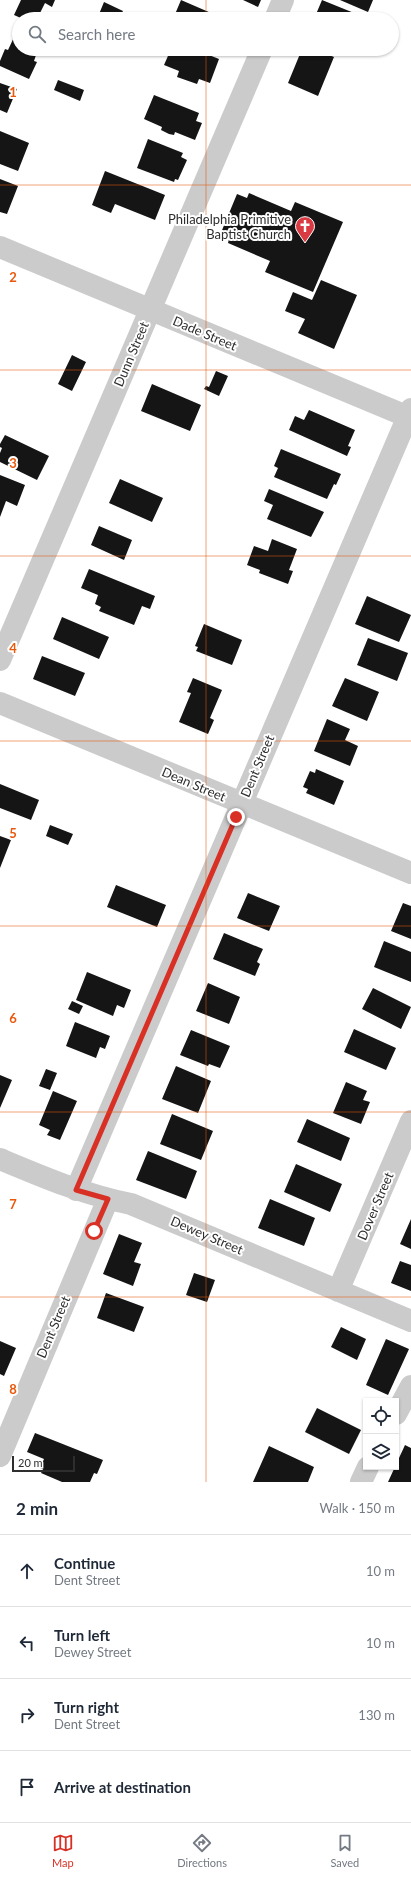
<!DOCTYPE html>
<meta charset="utf-8">
<style>
body{margin:0;font-family:Lato,sans-serif;background:#f6f6f7;color:#1f2937}
.controls{position:absolute;right:12px;bottom:12px;display:grid;overflow:hidden;border-radius:0px;box-shadow:0 1px 3px #0004}
.controls button{width:36px;height:36px;display:grid;place-items:center;padding:0;border:0;border-bottom:1px solid #e0e1e3;background:#fff;color:#1f2937;font:20px sans-serif}
.scale{position:absolute;left:12px;bottom:10px;width:63px;box-sizing:border-box;padding-left:4px;border:2px solid #2e2e2e;border-top:0;font-size:11px;line-height:14px;white-space:nowrap;color:#2e2e2e;-webkit-text-stroke:3px #fff;paint-order:stroke}
.stop{position:absolute;width:12px;height:12px;margin:-9px;border:3px solid #d93025;border-radius:50%;background:#fff}
.stop.end{background:#d93025;border-color:#fff;box-shadow:0 1px 4px #0008}
.list{margin:0;padding:0;list-style:none}
h2{display:flex;justify-content:space-between;align-items:center;height:52px;margin:0;padding:0 16px;font-size:17px}
h2 small{font-size:13px;font-weight:400;color:#747a83}
.list li{display:grid;grid-template-columns:26px 1fr auto;gap:12px;align-items:center;box-sizing:border-box;height:72px;padding:0 16px;border-top:1px solid #e0e1e3}
.list b{display:block;font-size:15px;white-space:nowrap}
.list p{margin:0;font-size:13px;white-space:nowrap;color:#747a83}
.list em{font-size:13px;font-style:normal;color:#747a83}
.icon{flex:none;width:22px;height:22px;fill:none;stroke:currentColor;stroke-width:2;stroke-linecap:round;stroke-linejoin:round}
.map{position:relative;flex:none;width:411px;height:1482px;overflow:hidden}
.search{position:absolute;background:#fff;box-shadow:0 1px 3px #0004;left:12px;right:12px;top:12px;height:44px;display:flex;align-items:center;gap:10px;box-sizing:border-box;padding:0 14px;border-radius:22px;color:#747a83;font-size:15px}
.sheet{height:340px;background:#fff}
nav{display:flex;justify-content:space-around;align-items:center;box-sizing:border-box;height:56px;border-top:1px solid #e0e1e3;background:#fff;font-size:11px;color:#747a83}
nav a{display:grid;justify-items:center;gap:2px}
nav .on{color:#d93025}
.map>svg:first-child{display:block}
.building{fill:#151515}
.lines{fill:none;stroke-linecap:round;stroke-linejoin:round}
.minor{stroke:#cbcbcb;stroke-width:22}
.route{stroke:#d93025;stroke-width:5}
.grid{fill:none;stroke:#e8590c;stroke-width:1;stroke-opacity:0.55}
.labels{text-anchor:middle;stroke-width:4;stroke-linejoin:round;paint-order:stroke}
.poi-label{font-size:13px;fill:#2e2e2e;stroke:#fff;text-anchor:end}
.street-label{font-size:13px;fill:#2e2e2e;stroke:#fff}
.grid-label{font-size:13px;text-anchor:middle;font-weight:bold;fill:#e8590c;stroke:#fff;stroke-width:4;stroke-linejoin:round;paint-order:stroke}
</style>
<div class="map">
<svg width="411" height="1482" viewBox="0 0 411 1482">
<rect width="100%" height="100%" fill="#fff"/>
<path class="building" d="M21,0H55L52,7L45,3L37,19H23L14,15Z
M181,0L225,19H173Z
M243,0H261L258,7Z
M322,0L359,15L360,13L375,19H314Z
M340,0H373L368,12Z
M104,2L123,11L119,19H97Z
M16,33L19,34V49H38L34,61L37,62L29,79L0,66V61L5,49L8,50Z
M171,49H194L219,59L210,83L199,79L197,84L177,77L179,71L164,65Z
M302,49H314L334,57L318,96L288,83Z
M58,80L84,90L80,101L54,90Z
M0,83L17,89L7,113L0,110Z
M154,95L199,113L196,121L202,123L195,140L175,132L174,135L169,134L161,130L162,127L144,119Z
M0,131L29,143L18,171L0,164Z
M148,139L183,153L181,157L187,160L178,180L175,179L174,182L137,168Z
M105,171L165,195L155,220L115,204L111,213L92,205Z
M0,179L18,186L7,214L0,212Z
M249,193L291,211L295,202L343,222L313,292L265,272L270,261L228,243L229,239L220,235L237,194L247,198Z
M321,280L357,295L334,349L298,333L305,319L285,311L293,292L312,300Z
M72,355L86,362L72,391L58,384Z
M216,371L228,376L219,396L204,389L206,386L209,387Z
M152,384L201,405L190,431L141,411Z
M309,410L355,430L348,446L351,447L347,456L289,430L295,416L304,420Z
M5,435L49,456L37,480L0,462V453L2,448L0,447V444Z
M281,449L341,474L336,485L334,484L327,499L274,477L278,468L274,466Z
M0,475L25,485L17,506L6,501L0,517Z
M120,479L163,498L152,522L109,503Z
M269,489L324,512L311,537L267,519L273,505L264,501Z
M99,526L132,540L124,560L91,545Z
M272,539L297,549L289,570L293,571L288,584L259,573L260,570L247,565L254,546L268,551Z
M89,569L155,596L150,609L142,606L134,625L99,611L101,607L95,604L98,595L81,588Z
M367,596L411,615L399,642L355,624Z
M62,617L109,637L99,659L53,639Z
M204,624L242,640L232,665L196,651L198,647L195,646Z
M368,638L408,653L397,681L357,665Z
M42,656L85,673L75,696L33,679Z
M193,678L222,690L210,718L214,720L208,734L179,722L191,693L187,692Z
M345,678L379,692L367,721L332,706Z
M327,719L350,729L345,740L358,746L350,766L314,751Z
M316,769L344,781L334,805L306,793L308,789L303,787L310,771L315,773Z
M0,784L39,800L31,820L0,808Z
M50,825L73,834L68,845L46,836Z
M0,836L11,840L0,868Z
M116,885L166,905L157,927L107,907Z
M248,893L280,906L269,931L237,918Z
M403,903L411,906V939L391,931Z
M224,933L263,949L257,962L260,964L255,976L213,959Z
M384,941L411,952V982L374,967Z
M87,972L131,990L124,1008L117,1005L113,1016L76,1000Z
M208,983L240,997L229,1024L196,1011Z
M373,988L411,1007L401,1029L362,1009Z
M72,1001L83,1006L79,1014L68,1009Z
M75,1022L110,1036L105,1049L100,1047L96,1058L66,1046Z
M354,1029L396,1048L386,1070L344,1052Z
M191,1030L230,1046L220,1068L209,1064L208,1066L180,1055Z
M176,1066L211,1081L198,1113L162,1099Z
M46,1069L57,1073L50,1090L39,1086Z
M0,1075L12,1080L0,1108Z
M346,1082L367,1091L363,1100L370,1102L361,1124L333,1113Z
M53,1091L77,1101L60,1140L47,1135L50,1130L39,1125Z
M172,1114L213,1131L201,1160L160,1144Z
M307,1119L350,1138L341,1161L297,1142Z
M148,1151L197,1171L186,1199L136,1180Z
M296,1164L342,1184L330,1212L284,1192Z
M270,1199L315,1218L304,1246L258,1228Z
M411,1219V1249L400,1244Z
M119,1234L142,1243L134,1262L141,1264L133,1286L103,1274Z
M400,1261L411,1265V1291L391,1283Z
M194,1273L215,1280L207,1302L186,1295Z
M106,1293L144,1307L134,1332L97,1318Z
M341,1327L366,1339L357,1360L331,1347Z
M386,1339L409,1349L388,1395L366,1385Z
M0,1341L16,1348L4,1376L0,1374Z
M317,1408L361,1430L349,1454L305,1432Z
M35,1433L103,1460L97,1474L94,1473L90,1482H62L41,1473L43,1469L40,1468L44,1459L27,1452Z
M405,1445L411,1448V1482H388Z
M269,1446L314,1467L308,1482H253Z"/>
<g class="lines">
<path class="minor" d="M275,19L283,0
M0,247L411,418
M0,660L262,49
M0,703L411,873
M0,1159C43,1177 85,1195 131,1204L411,1321
M76,1190L411,409
M338,1291L411,1121
M396,1414L411,1386
M0,1456L108,1199
M361,1482L368,1467"/>
</g>
<g class="lines">
<path class="route" d="M94,1231L108,1199L76,1190L236,817"/>
</g>
<path class="grid" d="M206,0V19M206,49V1482M0,185H411M0,370H411M0,556H411M0,741H411M0,926H411M0,1112H411M0,1297H411"/>
<defs>
<g id="church-pin" transform="scale(1)"><path d="M0 17L-7.5 6A9.5 9.5 0 1 1 7.5 6Z" fill="#da3b42" stroke="#fff"/><path d="M-1.2-6h2.4v3.5h3.3v2.4h-3.3V6h-2.4V-.1h-3.3v-2.4h3.3Z" fill="#fff"/></g>
</defs>
<g fill-rule="evenodd">
<use href="#church-pin" x="305" y="226"/>
</g>
<g class="labels">
<g class="poi-label">
<text x="291" y="224">Philadelphia Primitive<tspan x="291" dy="15">Baptist Church</tspan></text>
</g>
<g class="street-label">
<text transform="translate(205 333) rotate(23)" y="5">Dade Street</text>
<text transform="translate(131 354) rotate(-67)" y="5">Dunn Street</text>
<text transform="translate(257 766) rotate(-67)" y="5">Dent Street</text>
<text transform="translate(194 784) rotate(23)" y="5">Dean Street</text>
<text transform="translate(375 1206) rotate(-67)" y="5">Dover Street</text>
<text transform="translate(207 1235) rotate(23)" y="5">Dewey Street</text>
<text transform="translate(53 1327) rotate(-67)" y="5">Dent Street</text>
</g>
</g>
<g class="grid-label">
<text x="13" y="97">1</text>
<text x="13" y="282">2</text>
<text x="13" y="468">3</text>
<text x="13" y="653">4</text>
<text x="13" y="838">5</text>
<text x="13" y="1023">6</text>
<text x="13" y="1209">7</text>
<text x="13" y="1394">8</text>
</g>
</svg>
<div class="controls">
<button><svg class="icon" aria-label="locate" viewBox="0 0 24 24"><circle cx="12" cy="12" r="6"/><path d="M12 2v4M12 18v4M2 12h4M18 12h4"/></svg></button>
<button><svg class="icon" aria-label="layers" viewBox="0 0 24 24"><path d="M12 4l9 5-9 5-9-5zM3 14l9 5 9-5"/></svg></button>
</div>
<div class="scale">20 m</div>
<div class="stop" style="left:94px;top:1231px"></div>
<div class="stop end" style="left:236px;top:817px"></div>
<div class="search"><svg class="icon" aria-label="search" viewBox="0 0 24 24"><circle cx="10" cy="10" r="6"/><path d="M15 15l6 6"/></svg>Search here</div>
</div>
<section class="sheet">
<h2>2 min<small>Walk · 150 m</small></h2>
<ul class="list">
<li><svg class="icon" aria-label="ahead" viewBox="0 0 24 24"><path d="M12 20V5M6 11l6-6 6 6"/></svg><div><b>Continue</b><p>Dent Street</p></div><em>10 m</em></li>
<li><svg class="icon" aria-label="left" viewBox="0 0 24 24"><path d="M17 20v-9H6M10 6l-5 5 5 5"/></svg><div><b>Turn left</b><p>Dewey Street</p></div><em>10 m</em></li>
<li><svg class="icon" aria-label="right" viewBox="0 0 24 24"><path d="M7 20v-9h11M14 6l5 5-5 5"/></svg><div><b>Turn right</b><p>Dent Street</p></div><em>130 m</em></li>
<li><svg class="icon" aria-label="arrive" viewBox="0 0 24 24"><path d="M6 21V4h12l-3 4 3 4H6"/></svg><div><b>Arrive at destination</b></div></li>
</ul>
</section>
<nav>
<a class="on"><svg class="icon" aria-label="map" viewBox="0 0 24 24"><path d="M3 6l6-2 6 2 6-2v14l-6 2-6-2-6 2zM9 4v14M15 6v14"/></svg>Map</a>
<a><svg class="icon" aria-label="directions" viewBox="0 0 24 24"><path d="M12 3l9 9-9 9-9-9zM9 14v-3h6M13 9l2 2-2 2"/></svg>Directions</a>
<a><svg class="icon" aria-label="saved" viewBox="0 0 24 24"><path d="M7 4h10v16l-5-4-5 4z"/></svg>Saved</a>
</nav>
